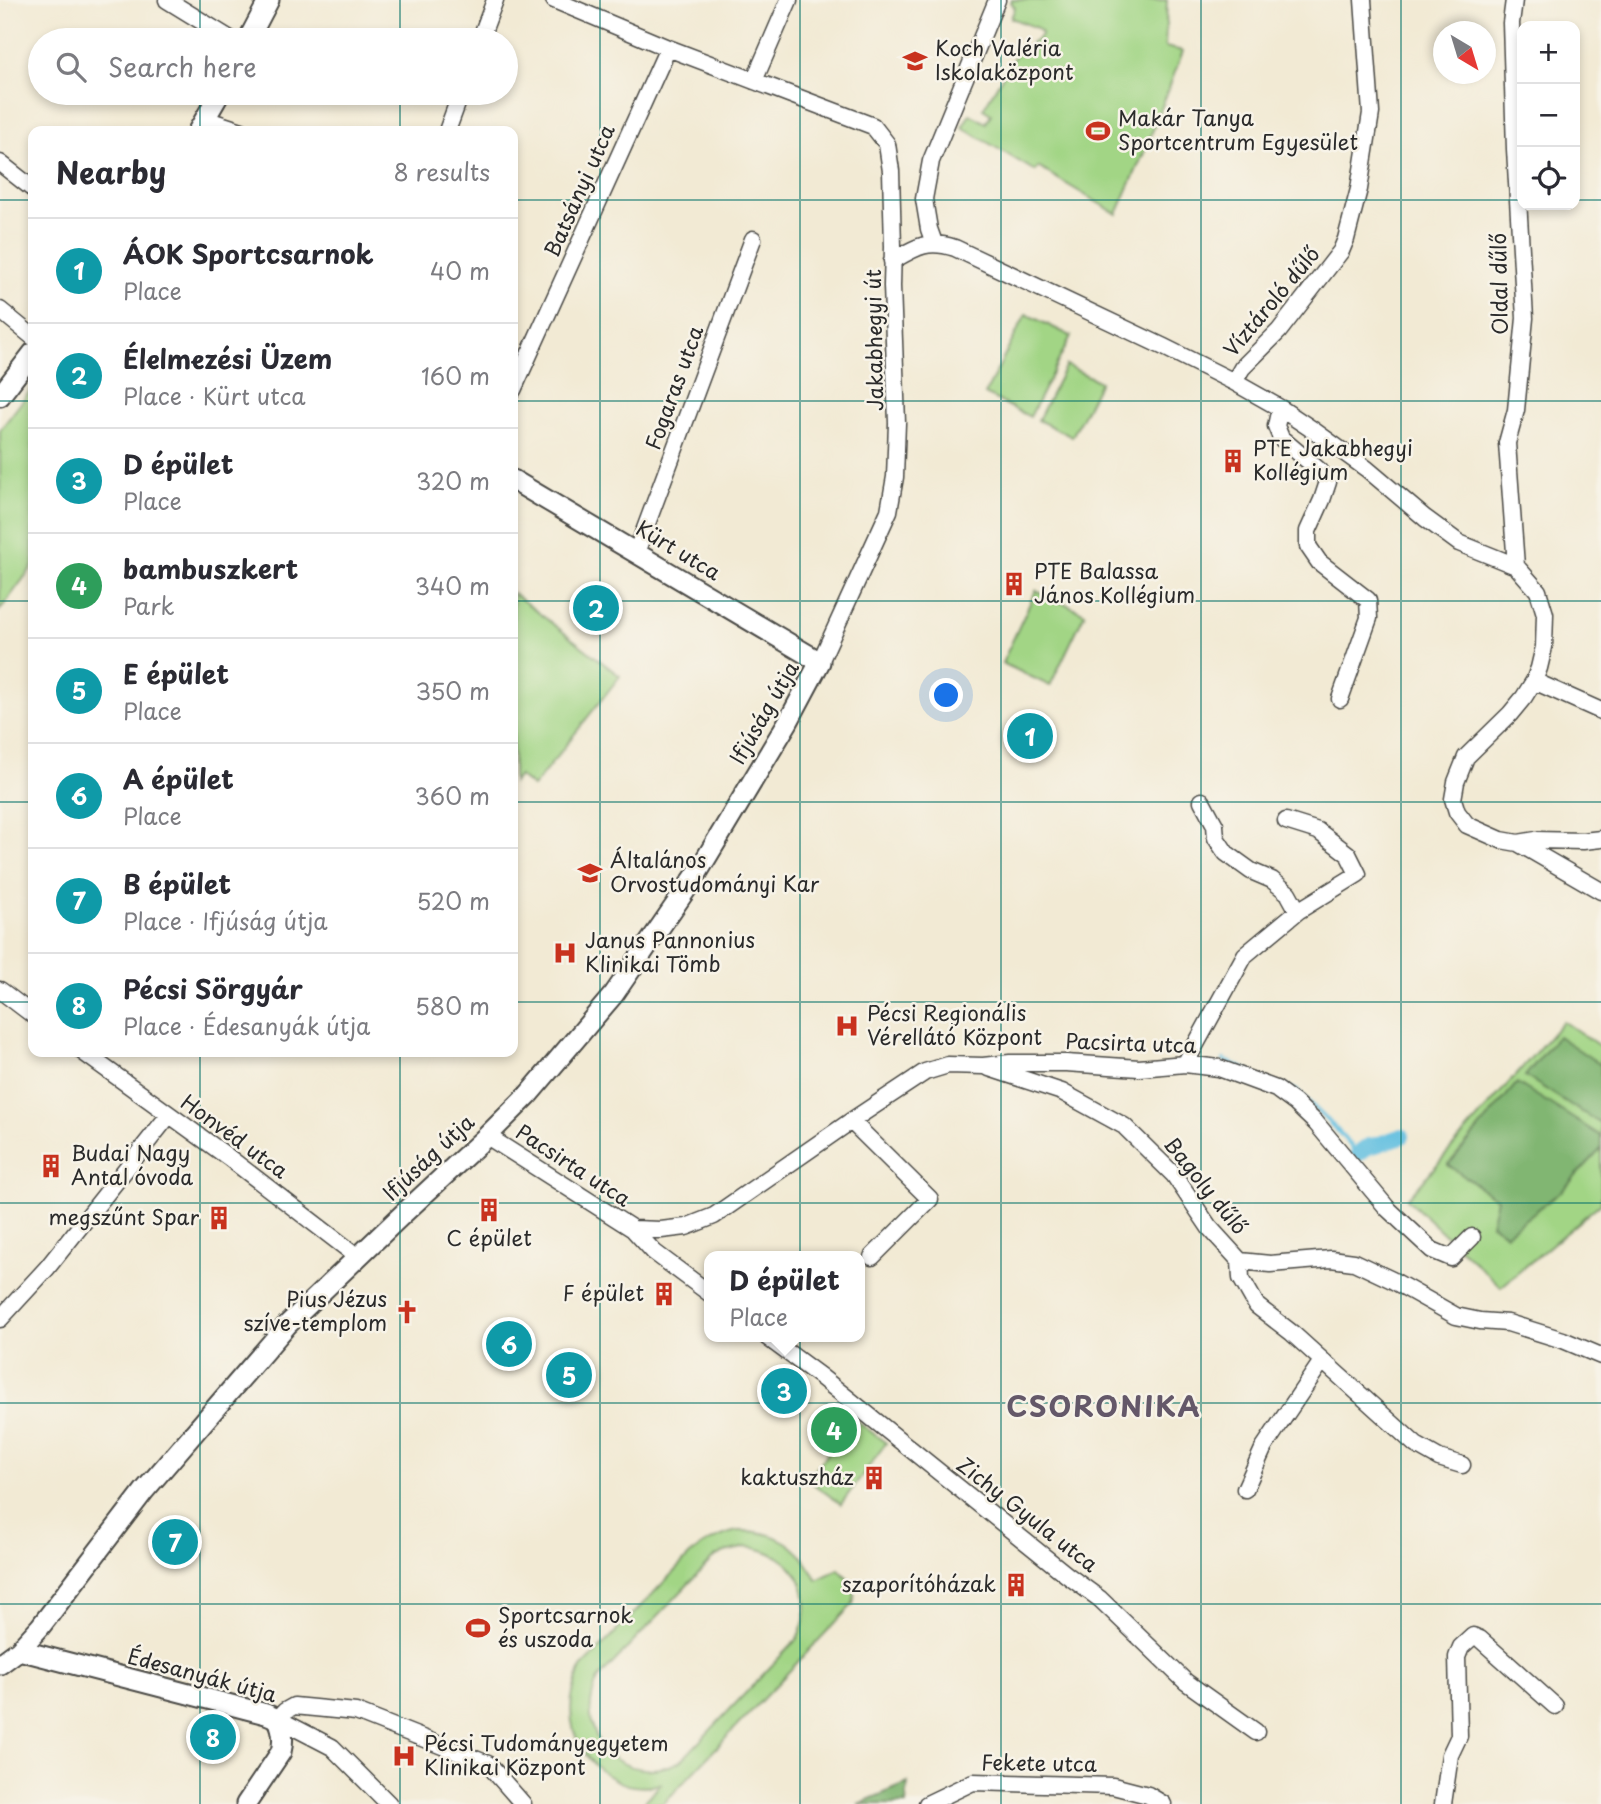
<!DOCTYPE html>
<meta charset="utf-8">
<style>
body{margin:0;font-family:"Playpen Sans",sans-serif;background:#f2f2f3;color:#2b2b33}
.controls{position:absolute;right:21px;top:21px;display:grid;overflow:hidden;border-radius:14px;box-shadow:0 4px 10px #0003}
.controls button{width:63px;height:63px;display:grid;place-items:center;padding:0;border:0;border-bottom:2px solid #e1e1e2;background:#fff;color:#2b2b33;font:35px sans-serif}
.compass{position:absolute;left:1433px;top:21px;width:63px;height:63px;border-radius:50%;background:#fff;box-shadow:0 4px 10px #0003;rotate:142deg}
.you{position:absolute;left:947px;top:696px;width:24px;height:24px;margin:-18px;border:5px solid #fff;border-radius:50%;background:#1a73e8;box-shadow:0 0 0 10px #1a73e833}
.badge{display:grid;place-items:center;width:46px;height:46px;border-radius:50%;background:#db2777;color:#fff;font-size:23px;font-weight:700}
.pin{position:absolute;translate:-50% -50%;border:4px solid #fff;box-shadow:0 2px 7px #0006}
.popup{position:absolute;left:704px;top:1251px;width:161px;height:91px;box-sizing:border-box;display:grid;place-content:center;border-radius:14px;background:#fff;filter:drop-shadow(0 2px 5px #0005);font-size:23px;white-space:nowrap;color:#7c7c81}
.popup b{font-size:26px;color:#2b2b33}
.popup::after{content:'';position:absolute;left:50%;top:100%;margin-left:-14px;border:14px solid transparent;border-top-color:#fff}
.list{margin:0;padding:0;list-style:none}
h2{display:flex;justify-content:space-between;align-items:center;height:91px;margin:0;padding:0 28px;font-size:30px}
h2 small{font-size:23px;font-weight:400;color:#7c7c81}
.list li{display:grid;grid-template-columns:46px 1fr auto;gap:21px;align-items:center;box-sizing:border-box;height:105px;padding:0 28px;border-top:2px solid #e1e1e2}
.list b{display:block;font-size:26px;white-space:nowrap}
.list p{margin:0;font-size:23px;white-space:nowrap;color:#7c7c81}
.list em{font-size:23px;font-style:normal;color:#7c7c81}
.icon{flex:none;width:38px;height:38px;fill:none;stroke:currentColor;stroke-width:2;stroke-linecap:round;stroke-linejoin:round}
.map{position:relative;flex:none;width:1601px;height:1804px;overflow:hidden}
.search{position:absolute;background:#fff;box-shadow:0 4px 10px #0003;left:28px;top:28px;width:490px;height:77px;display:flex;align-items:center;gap:18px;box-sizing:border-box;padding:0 24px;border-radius:38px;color:#7c7c81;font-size:26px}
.panel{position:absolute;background:#fff;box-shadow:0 4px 10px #0003;left:28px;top:126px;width:490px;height:931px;border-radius:14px}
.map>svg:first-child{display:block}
.green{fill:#a2d585;stroke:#668058;stroke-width:2;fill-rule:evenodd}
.forest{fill:#81b672;stroke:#56704e;stroke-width:2}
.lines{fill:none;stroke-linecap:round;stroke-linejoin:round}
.stream{stroke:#62bfe0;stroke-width:4.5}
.canal{stroke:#62bfe0;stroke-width:16}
.minor-casing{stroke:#494844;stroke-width:19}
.tertiary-casing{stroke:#494844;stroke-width:23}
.minor{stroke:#fff;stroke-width:16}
.tertiary{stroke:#fff;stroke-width:19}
.grid{fill:none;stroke:#0f766e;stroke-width:2;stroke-opacity:0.55}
.labels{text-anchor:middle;stroke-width:5;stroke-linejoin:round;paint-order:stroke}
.poi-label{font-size:21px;fill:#2b2b2b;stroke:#f7f3e8;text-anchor:start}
.street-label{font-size:21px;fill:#2b2b2b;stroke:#f7f3e8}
.district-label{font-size:28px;font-weight:bold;letter-spacing:2px;fill:#645869;stroke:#f7f3e8}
</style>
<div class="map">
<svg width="1601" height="1804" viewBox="0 0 1601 1804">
<rect width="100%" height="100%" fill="#f7f3e8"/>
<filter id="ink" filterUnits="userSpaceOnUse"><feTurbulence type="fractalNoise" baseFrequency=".0143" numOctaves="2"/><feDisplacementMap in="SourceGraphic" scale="14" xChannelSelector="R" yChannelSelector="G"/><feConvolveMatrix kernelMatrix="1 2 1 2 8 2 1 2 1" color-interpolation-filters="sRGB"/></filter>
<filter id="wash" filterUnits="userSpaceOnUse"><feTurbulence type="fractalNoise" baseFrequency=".00686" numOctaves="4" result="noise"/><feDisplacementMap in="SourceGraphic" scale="28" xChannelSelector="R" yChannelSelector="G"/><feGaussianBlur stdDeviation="1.57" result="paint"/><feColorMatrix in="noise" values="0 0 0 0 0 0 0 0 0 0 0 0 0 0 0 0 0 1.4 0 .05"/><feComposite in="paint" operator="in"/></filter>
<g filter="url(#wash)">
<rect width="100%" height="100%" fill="#f2ead4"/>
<path class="green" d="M1012,0H1167L1165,47L1183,51L1146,148L1117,214L1038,167L1035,171L962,127L970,114L986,123L991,114L983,109L1020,47L1027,51L1032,42L1038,39L1042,33L1037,28L1011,18L1015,8L1011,2Z
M1026,314L1071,336L1030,417L985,394Z
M1066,365L1100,382L1072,437L1038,420Z
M33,387V566L0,610V430Z
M1036,590L1085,613L1050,686L1002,663Z
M513,593L620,676L533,787L519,776L513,783Z
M1563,1021L1601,1047V1203L1501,1287L1407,1199Z
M839,1408L886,1443L841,1504L808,1480L829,1451L815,1440Z
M737,1531C778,1530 799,1545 817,1580L839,1569C851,1582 858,1586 853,1604L663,1804H646L644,1802L662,1783C625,1798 584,1766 574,1731C568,1710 572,1688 581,1668L693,1552C707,1542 720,1535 737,1531ZM747,1547C796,1552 820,1595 797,1639L681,1761C623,1790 571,1737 598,1679L714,1557L725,1552Z"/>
<path class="forest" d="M1558,1036L1601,1065V1124L1525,1076Z
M1517,1083L1601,1136V1149L1563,1190L1506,1234L1491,1224L1497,1199L1448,1165Z
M908,1783L906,1804H858Z"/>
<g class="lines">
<path class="stream" d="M1224,1060L1248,1071
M1282,1085L1297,1091L1338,1131L1358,1154"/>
<path class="canal" d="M1358,1154L1369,1146L1376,1145L1402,1136"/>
</g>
</g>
<g filter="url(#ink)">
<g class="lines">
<g class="minor-casing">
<path id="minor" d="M167,0L232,40
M554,0L668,48L873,126L887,144L891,171L893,247L892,286L897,423L895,477L889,511L820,662
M1514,0L1511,23L1515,149L1525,318L1516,410L1507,443L1516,566
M480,40L495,0
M754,81L789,0
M205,119L242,131
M447,131L461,93
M0,163L33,189
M934,243L929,229L924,199L931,161L997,0
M892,261C916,247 927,239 955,248L1164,347L1234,382L1280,408L1313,430L1367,469L1425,518L1459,543L1516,566L1538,591L1545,614L1544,647L1539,668L1534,681L1524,697L1510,714L1466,757L1456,782L1453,799L1457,812L1467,825L1501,840L1518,843L1536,840L1583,841L1601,839
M0,310L33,337
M1234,382L1242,368L1279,331L1341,251L1346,239L1359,189L1371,113L1363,0
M513,390L668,48
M1280,408L1276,426L1281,438L1320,471L1328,482L1322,500L1308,531V546L1319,562L1368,600L1369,618L1340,699
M636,553L753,239
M1534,681L1601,711
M1202,801L1215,825L1216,838L1226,853L1251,871L1272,880L1288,893L1298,911
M1518,843L1601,891
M0,990L33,1015
M83,1052L228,1157L358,1257
M1185,1064L1245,955L1298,911L1358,874L1348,854L1318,831L1286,821
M989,1068L1062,1092L1124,1126L1174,1175L1209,1227L1240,1261L1270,1264L1331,1259L1354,1262L1392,1280L1456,1316L1480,1321L1508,1323L1563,1340L1601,1356
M851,1121L930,1199L872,1257
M487,1136L633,1229L661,1230L686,1227L714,1216L851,1121L925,1072L948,1065L983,1066L1010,1063H1066L1139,1068L1185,1064L1219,1068L1276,1089L1295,1103L1316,1123L1388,1209L1432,1250L1451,1258L1472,1237
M633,1229L654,1252L709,1293
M1240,1261L1241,1278L1257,1306L1292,1333L1416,1445L1439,1458L1462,1465
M0,1319L47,1268L169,1115
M767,1337L821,1377L1067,1575L1100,1599L1186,1682L1256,1732
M1245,1489L1264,1447L1322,1361
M389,1804L332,1747L278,1719L285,1711L294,1706L356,1712L488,1764L523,1804
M927,1804L973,1782L1113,1786L1148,1795L1163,1804
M1443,1804L1450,1755L1459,1736L1457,1657L1461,1647L1473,1636L1480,1639L1555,1706"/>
</g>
<g class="tertiary-casing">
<path id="tertiary" d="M248,40L269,0
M198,131L220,93
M0,396L33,353
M19,1650L266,1714L278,1719C283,1730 284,1740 281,1752L246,1804
M0,1664L19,1650L40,1627L144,1491L287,1325L404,1213L487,1136L528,1095L614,994L696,875L788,722L820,662L513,480"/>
</g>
<use href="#minor" class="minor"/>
<use href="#tertiary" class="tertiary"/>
</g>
</g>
<path class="grid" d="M200,0V40M400,0V40M600,0V1804M800,0V1804M1001,0V1804M1201,0V1804M1401,0V1804M200,93V131M400,93V131M0,200H33M513,200H1522M1575,200H1601M0,401H33M513,401H1601M0,601H33M513,601H1601M0,802H33M513,802H1601M0,1002H33M513,1002H1601M200,1052V1804M400,1052V1804M0,1203H1601M0,1403H1601M0,1604H1601"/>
<defs>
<g id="school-bare" transform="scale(1.89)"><path d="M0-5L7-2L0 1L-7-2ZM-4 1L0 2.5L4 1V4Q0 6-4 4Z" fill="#c8321e" stroke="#f7f3e8" stroke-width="2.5" paint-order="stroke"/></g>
<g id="stadium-bare" transform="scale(1.89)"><path d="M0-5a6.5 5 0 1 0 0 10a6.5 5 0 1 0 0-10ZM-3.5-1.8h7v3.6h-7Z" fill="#c8321e" stroke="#f7f3e8" stroke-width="2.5" paint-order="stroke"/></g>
<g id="building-bare" transform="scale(1.89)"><path d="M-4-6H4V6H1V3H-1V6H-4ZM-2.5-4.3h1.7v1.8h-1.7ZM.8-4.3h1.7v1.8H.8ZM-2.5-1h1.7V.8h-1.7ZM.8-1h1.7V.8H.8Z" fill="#c8321e" stroke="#f7f3e8" stroke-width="2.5" paint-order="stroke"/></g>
<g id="university-bare" transform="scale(1.89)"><path d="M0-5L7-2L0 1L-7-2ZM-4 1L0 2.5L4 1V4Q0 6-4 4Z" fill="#c8321e" stroke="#f7f3e8" stroke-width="2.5" paint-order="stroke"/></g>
<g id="hospital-bare" transform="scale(1.89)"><path d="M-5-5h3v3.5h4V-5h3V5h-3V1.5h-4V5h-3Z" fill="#c8321e" stroke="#f7f3e8" stroke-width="2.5" paint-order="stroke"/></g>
<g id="church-bare" transform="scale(1.89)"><path d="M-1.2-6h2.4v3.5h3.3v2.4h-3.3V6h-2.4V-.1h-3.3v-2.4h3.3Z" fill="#c8321e" stroke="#f7f3e8" stroke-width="2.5" paint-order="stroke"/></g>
</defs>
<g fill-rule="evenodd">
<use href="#school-bare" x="915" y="61"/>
<use href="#stadium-bare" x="1098" y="131"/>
<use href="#building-bare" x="1233" y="461"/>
<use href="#building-bare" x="1014" y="584"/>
<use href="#university-bare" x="590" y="873"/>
<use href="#hospital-bare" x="565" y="953"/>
<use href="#hospital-bare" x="847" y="1026"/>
<use href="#building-bare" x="51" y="1166"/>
<use href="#building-bare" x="489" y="1210"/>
<use href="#building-bare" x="219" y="1218"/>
<use href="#building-bare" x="664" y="1294"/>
<use href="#church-bare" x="407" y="1312"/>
<use href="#building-bare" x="874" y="1478"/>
<use href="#building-bare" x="1016" y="1585"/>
<use href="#stadium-bare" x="478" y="1628"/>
<use href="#hospital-bare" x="404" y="1756"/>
</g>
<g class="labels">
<g class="poi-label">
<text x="935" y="56">Koch Valéria<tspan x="935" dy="24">Iskolaközpont</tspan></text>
<text x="1118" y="126">Makár Tanya<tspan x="1118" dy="24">Sportcentrum Egyesület</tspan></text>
<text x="1253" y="456">PTE Jakabhegyi<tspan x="1253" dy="24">Kollégium</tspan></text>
<text x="1034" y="579">PTE Balassa<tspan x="1034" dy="24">János Kollégium</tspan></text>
<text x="610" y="868">Általános<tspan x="610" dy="24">Orvostudományi Kar</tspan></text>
<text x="585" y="948">Janus Pannonius<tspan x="585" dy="24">Klinikai Tömb</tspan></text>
<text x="867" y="1021">Pécsi Regionális<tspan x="867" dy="24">Vérellátó Központ</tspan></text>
<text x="71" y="1161">Budai Nagy<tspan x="71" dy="24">Antal óvoda</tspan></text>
<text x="199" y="1225" text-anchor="end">megszűnt Spar</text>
<text x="489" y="1246" text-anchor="middle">C épület</text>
<text x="644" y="1301" text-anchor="end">F épület</text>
<text x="387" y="1307" text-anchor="end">Pius Jézus<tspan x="387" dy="24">szíve-templom</tspan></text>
<text x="854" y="1485" text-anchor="end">kaktuszház</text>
<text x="996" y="1592" text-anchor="end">szaporítóházak</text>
<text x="498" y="1623">Sportcsarnok<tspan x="498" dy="24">és uszoda</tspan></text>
<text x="424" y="1751">Pécsi Tudományegyetem<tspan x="424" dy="24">Klinikai Központ</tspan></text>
</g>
<g class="street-label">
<text transform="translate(580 191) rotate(-66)" y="7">Batsányi utca</text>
<text transform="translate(1500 284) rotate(-91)" y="7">Oldal dűlő</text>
<text transform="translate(1272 302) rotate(-50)" y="7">Víztároló dűlő</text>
<text transform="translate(875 340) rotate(-91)" y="7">Jakabhegyi út</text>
<text transform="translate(675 388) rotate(-70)" y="7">Fogaras utca</text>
<text transform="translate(678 551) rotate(31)" y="7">Kürt utca</text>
<text transform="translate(765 713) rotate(-60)" y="7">Ifjúság útja</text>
<text transform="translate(1131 1044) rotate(2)" y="7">Pacsirta utca</text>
<text transform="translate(234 1137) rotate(36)" y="7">Honvéd utca</text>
<text transform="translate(429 1158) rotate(-43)" y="7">Ifjúság útja</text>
<text transform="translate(573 1166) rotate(33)" y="7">Pacsirta utca</text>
<text transform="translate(1205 1186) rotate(51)" y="7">Bagoly dűlő</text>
<text transform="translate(1027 1515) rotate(38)" y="7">Zichy Gyula utca</text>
<text transform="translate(202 1676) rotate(15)" y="7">Édesanyák útja</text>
<text transform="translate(1039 1764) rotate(1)" y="7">Fekete utca</text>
</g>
<g class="district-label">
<text x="1104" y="1417">CSORONIKA</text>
</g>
</g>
</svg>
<div class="controls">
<button>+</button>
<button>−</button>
<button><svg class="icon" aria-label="locate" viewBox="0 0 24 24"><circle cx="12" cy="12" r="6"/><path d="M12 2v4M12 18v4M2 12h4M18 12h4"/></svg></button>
</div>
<svg class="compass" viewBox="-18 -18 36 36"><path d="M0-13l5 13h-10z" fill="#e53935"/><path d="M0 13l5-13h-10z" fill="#7c7c81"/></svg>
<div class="you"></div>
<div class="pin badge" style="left:1030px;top:736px;background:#0f9aa8">1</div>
<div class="pin badge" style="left:596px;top:608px;background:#0f9aa8">2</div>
<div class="pin badge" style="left:784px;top:1391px;background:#0f9aa8">3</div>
<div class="popup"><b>D épület</b>Place</div>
<div class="pin badge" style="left:834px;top:1430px;background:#2e9e5b">4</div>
<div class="pin badge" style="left:569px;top:1375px;background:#0f9aa8">5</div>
<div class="pin badge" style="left:509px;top:1344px;background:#0f9aa8">6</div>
<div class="pin badge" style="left:175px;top:1542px;background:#0f9aa8">7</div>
<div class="pin badge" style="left:213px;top:1737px;background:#0f9aa8">8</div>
<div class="search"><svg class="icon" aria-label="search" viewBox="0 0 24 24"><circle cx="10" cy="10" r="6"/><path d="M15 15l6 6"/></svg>Search here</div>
<section class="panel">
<h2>Nearby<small>8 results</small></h2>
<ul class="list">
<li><span class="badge" style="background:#0f9aa8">1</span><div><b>ÁOK Sportcsarnok</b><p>Place</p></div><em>40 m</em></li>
<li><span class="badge" style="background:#0f9aa8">2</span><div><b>Élelmezési Üzem</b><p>Place · Kürt utca</p></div><em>160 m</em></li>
<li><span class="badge" style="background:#0f9aa8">3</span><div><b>D épület</b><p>Place</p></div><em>320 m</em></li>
<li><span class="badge" style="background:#2e9e5b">4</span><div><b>bambuszkert</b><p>Park</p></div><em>340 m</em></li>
<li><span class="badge" style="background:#0f9aa8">5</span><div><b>E épület</b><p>Place</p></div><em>350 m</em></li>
<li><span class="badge" style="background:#0f9aa8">6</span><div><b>A épület</b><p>Place</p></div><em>360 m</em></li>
<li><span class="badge" style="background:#0f9aa8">7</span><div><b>B épület</b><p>Place · Ifjúság útja</p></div><em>520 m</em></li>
<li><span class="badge" style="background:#0f9aa8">8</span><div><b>Pécsi Sörgyár</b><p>Place · Édesanyák útja</p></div><em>580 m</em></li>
</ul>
</section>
</div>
